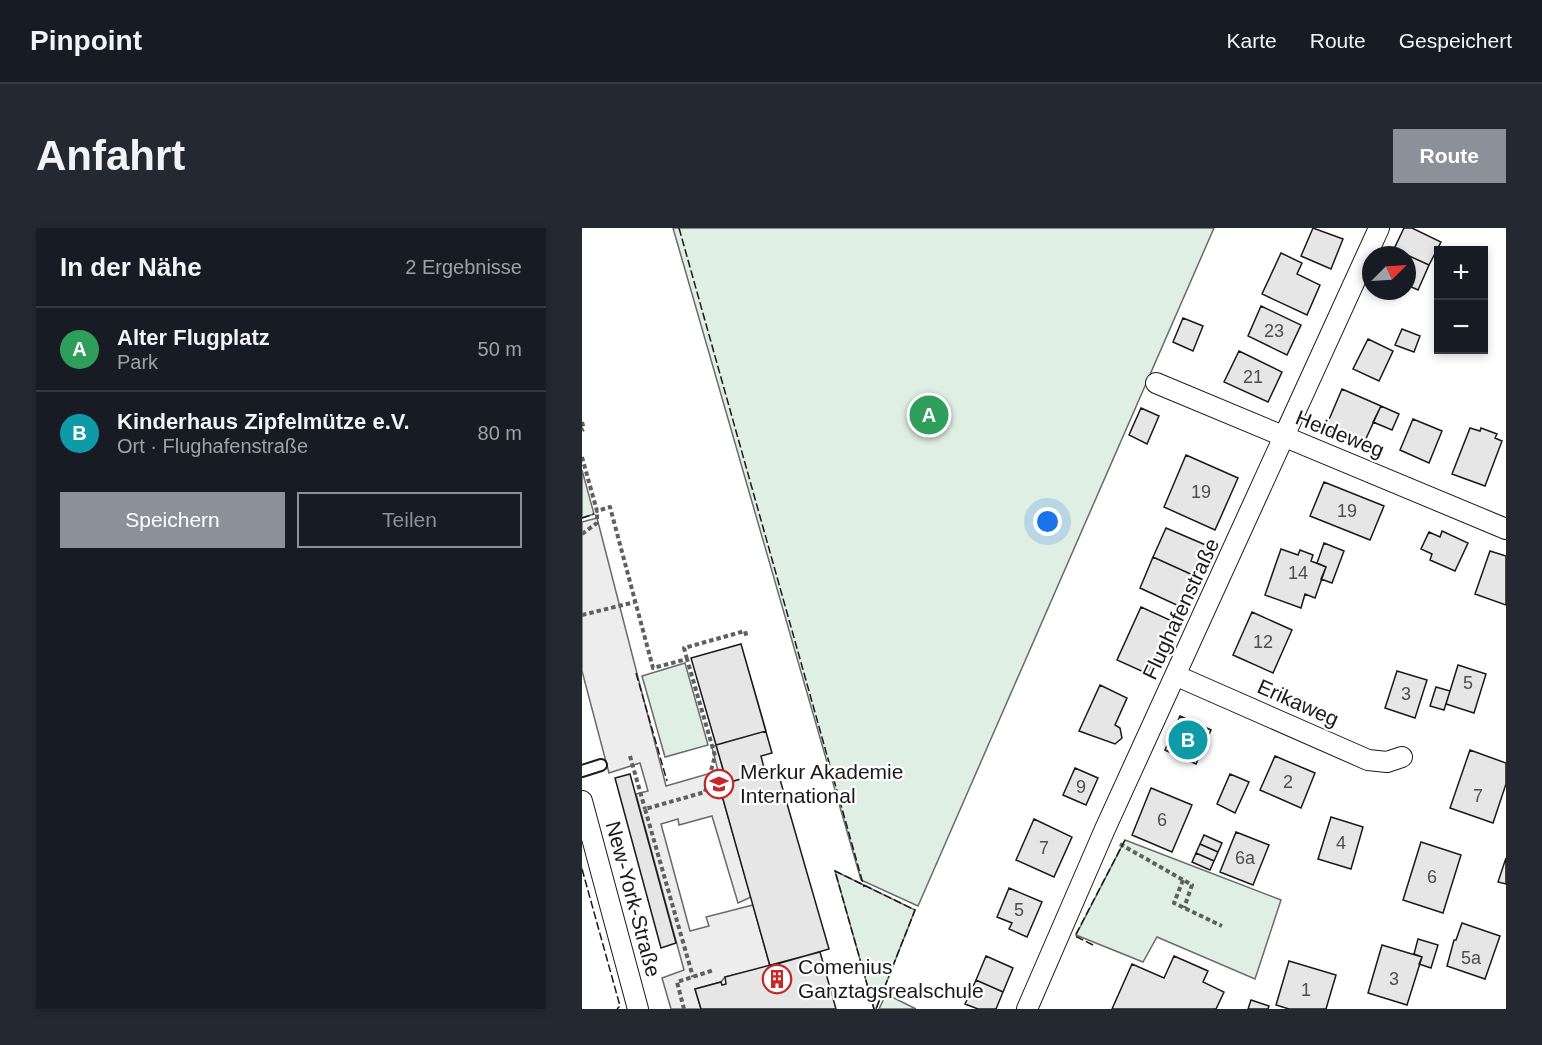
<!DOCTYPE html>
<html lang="de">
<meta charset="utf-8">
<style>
body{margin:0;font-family:Helvetica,sans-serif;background:#242831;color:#f1f3f6}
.controls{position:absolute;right:18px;top:18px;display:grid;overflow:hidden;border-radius:0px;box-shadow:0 3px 9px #0003}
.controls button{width:54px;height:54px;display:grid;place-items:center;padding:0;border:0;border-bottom:2px solid #363941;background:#171b24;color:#f1f3f6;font:30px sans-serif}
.compass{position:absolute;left:780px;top:18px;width:54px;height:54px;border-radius:50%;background:#171b24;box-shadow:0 3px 9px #0003;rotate:66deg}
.you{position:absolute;left:466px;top:294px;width:21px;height:21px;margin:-15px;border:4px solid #fff;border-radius:50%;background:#1a73e8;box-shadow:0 0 0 9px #1a73e833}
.badge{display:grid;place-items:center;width:39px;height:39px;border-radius:50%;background:#8c9099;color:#fff;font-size:20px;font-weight:700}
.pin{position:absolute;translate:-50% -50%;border:3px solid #fff;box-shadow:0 2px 6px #0006}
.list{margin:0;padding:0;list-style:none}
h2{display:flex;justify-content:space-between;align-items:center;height:78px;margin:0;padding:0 24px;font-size:26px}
h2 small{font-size:20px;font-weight:400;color:#9ea1a6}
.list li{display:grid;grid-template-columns:39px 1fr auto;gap:18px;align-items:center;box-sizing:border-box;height:84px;padding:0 24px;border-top:2px solid #363941}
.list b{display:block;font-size:22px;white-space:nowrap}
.list p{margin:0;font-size:20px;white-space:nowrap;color:#9ea1a6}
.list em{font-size:20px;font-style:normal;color:#9ea1a6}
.actions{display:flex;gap:12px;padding:18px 24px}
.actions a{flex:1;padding:14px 0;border:2px solid #8c9099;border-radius:0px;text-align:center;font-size:21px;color:#8c9099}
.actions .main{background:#8c9099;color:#fff}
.map{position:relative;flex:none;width:924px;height:781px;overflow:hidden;border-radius:0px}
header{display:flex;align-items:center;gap:36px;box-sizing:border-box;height:84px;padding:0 30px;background:#171b24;border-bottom:2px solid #363941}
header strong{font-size:28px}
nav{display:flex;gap:33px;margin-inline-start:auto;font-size:21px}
.intro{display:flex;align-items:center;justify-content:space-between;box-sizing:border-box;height:144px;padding:0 36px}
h1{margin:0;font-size:42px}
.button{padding:15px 27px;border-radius:0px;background:#8c9099;color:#fff;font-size:21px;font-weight:700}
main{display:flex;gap:36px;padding:0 36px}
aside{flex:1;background:#171b24;border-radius:0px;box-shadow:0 3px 9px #0003}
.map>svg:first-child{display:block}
.green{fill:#e0efe3;stroke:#6a6a6a;stroke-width:1.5}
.parking{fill:#ededed;stroke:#6a6a6a;stroke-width:1.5}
.building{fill:#e6e6e6;stroke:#1a1a1a;stroke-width:1.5}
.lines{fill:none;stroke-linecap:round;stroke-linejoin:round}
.lane-casing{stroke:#1a1a1a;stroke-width:14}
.street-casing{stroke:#1a1a1a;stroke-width:22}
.path{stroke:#5f5f5f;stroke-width:4;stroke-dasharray:4.5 3;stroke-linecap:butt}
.lane{stroke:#fff;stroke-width:10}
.street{stroke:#fff;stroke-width:20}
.fence{stroke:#1a1a1a;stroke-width:1.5;stroke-dasharray:8 3;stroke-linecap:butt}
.labels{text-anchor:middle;stroke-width:4.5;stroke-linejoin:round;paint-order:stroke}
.number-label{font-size:18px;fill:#4d4d4d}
.street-label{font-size:21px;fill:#1a1a1a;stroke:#fff}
.poi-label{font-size:21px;fill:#1a1a1a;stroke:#fff;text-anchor:start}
</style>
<header>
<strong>Pinpoint</strong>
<nav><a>Karte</a><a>Route</a><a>Gespeichert</a></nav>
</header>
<div class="intro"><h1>Anfahrt</h1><a class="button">Route</a></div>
<main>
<aside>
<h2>In der Nähe<small>2 Ergebnisse</small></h2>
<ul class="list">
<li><span class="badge" style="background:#2e9e5b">A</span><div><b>Alter Flugplatz</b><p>Park</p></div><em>50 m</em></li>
<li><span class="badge" style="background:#0f9aa8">B</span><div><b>Kinderhaus Zipfelmütze e.V.</b><p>Ort · Flughafenstraße</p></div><em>80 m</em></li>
</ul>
<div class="actions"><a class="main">Speichern</a><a>Teilen</a></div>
</aside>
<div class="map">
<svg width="924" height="781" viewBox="0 0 924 781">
<rect width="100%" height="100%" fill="#fff"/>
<path class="green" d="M91,0H632L336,678L279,652Z
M0,242L12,286L0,290Z
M103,435L126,517L83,529L60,448Z
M543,612L699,672L673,751L575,709L561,734L494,707Z
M253,643L333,682L294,781H292Z
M304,766L334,781H297Z"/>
<path class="parking" d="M15,290L84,558L136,543L130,519L134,517L145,555L137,557L169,669L156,675L130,588L97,597L96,591L79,596L108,703L127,698L124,689L171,677L188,738L143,749L139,754L113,761L119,781H89L80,750L102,742L54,566L66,563L58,535L27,545L0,443V294Z"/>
<path class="building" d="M731,0L761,11L749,41L719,28Z
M822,0H830L859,14L847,37L812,21Z
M812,21L847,37L836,62L825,57V27H809Z
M699,25L720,35L715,46L738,57L725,87L680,66Z
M679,78L719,97L705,127L666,108Z
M601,90L621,98L611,123L591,114Z
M820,101L838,108L832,124L813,117Z
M786,111L811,123L797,153L771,141Z
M657,123L700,144L686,174L642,154Z
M760,161L799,178L781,217L743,201Z
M799,178L817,186L810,202L791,194Z
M559,180L577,188L565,216L547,207Z
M831,191L860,203L847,235L818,222Z
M888,200L898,203L899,200L915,206L913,210L920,213L903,258L870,246Z
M604,227L656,250L633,302L582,279Z
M742,254L802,278L788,312L728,288Z
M584,300L626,318L613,348L571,329Z
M860,303L886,315L873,343L848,332L850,326L839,321L847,304L858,309Z
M742,315L762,323L750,355L739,351L744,339L735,335Z
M699,321L716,327L718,322L731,327L729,333L744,339L733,370L723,366L719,380L683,367Z
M908,323L924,328V377L893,366Z
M571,329L613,348L599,379L558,360Z
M559,379L590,393L566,446L535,432Z
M670,384L710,402L691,445L651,427Z
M159,416L190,525L179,528L183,544L145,555L109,430Z
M159,416L184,503L134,517L109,430Z
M876,437L904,446L892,485L864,476Z
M815,443L845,452L833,490L803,480Z
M518,457L545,470L533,497L538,500L540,510L533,516L497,503Z
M854,459L868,463L862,482L848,478Z
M598,488L629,502L614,536L583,522Z
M888,522L924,535V556L911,595L868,580Z
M693,528L733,545L719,580L678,562Z
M493,540L516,550L504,577L481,567Z
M195,541L247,721L188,738L137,557Z
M48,546L94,715L79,720L33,550Z
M648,546L667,554L653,585L635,576Z
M569,560L610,577L590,624L550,607Z
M749,589L781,599L769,641L736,631Z
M452,591L490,609L472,649L434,632Z
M654,604L687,617L671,657L638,644Z
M622,607L640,615L636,624L618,616Z
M839,614L879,627L861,685L821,672Z
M618,616L636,624L632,633L614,625Z
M614,625L632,633L628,642L610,634Z
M924,630V656L916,654Z
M427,660L460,674L445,709L427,701L430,695L415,689Z
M880,695L918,708L903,751L865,738L872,712H874Z
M836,711L856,717L849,740L837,736L840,729L832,726Z
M800,717L840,729L825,777L786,765Z
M238,724L254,781H119L113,761L139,754L140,757L144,756L143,749Z
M404,728L431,740L421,764L394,752Z
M592,728L626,743L621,754L642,764L634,781H530L550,736L582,750Z
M707,733L754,747L744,781H707L694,777Z
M394,752L421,764L414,781H396L383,776Z
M669,772L687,778L686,781H666Z"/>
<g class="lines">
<g class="lane-casing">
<path id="lane" d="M0,543L19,537"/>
</g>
<g class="street-casing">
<path id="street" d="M574,155L924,301
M595,448L786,532L805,534L820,529
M0,573L56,781
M445,781L523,601L797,0"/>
</g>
<path class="path" d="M0,194L2,201L0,202
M0,229L15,283L28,279L71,440L105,431L133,528L123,564L63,581L111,749
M0,306L15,295V283
M0,387L53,374
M105,431L102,420L163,403L165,410
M48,528L63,581
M538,616L610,657L602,680
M601,652L592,675L640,698
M102,781L95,754L132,742"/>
<use href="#lane" class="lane"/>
<use href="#street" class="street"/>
<path class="fence" d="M97,0L282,659
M0,290L12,286
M54,445L85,553
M0,641L38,778L35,781
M511,717L493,708L543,612
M292,781L253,643L333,682L294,781"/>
</g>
<defs>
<g id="university-ring" transform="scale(1.5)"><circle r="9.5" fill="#fff" stroke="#c62828" stroke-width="1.5"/><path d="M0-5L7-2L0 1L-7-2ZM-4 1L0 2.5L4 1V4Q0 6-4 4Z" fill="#c62828"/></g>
<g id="building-ring" transform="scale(1.5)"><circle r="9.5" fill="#fff" stroke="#c62828" stroke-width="1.5"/><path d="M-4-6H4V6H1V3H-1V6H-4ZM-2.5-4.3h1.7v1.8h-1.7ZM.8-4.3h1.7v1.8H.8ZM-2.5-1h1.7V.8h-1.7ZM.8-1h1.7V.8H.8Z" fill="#c62828"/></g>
</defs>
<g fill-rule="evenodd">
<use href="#university-ring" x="137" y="556"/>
<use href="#building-ring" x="195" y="751"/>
</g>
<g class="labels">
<g class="number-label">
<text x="692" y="109">23</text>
<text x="671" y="155">21</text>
<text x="619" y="270">19</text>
<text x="765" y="289">19</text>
<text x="716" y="351">14</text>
<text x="681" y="420">12</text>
<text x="886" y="461">5</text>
<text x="824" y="472">3</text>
<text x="706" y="560">2</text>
<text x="499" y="565">9</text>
<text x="896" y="574">7</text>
<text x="580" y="598">6</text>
<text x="759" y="621">4</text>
<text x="462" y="626">7</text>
<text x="663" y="636">6a</text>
<text x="850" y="655">6</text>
<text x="437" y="688">5</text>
<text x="889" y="736">5a</text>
<text x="812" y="757">3</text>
<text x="724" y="768">1</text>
</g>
<g class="street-label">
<text transform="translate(758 206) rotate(22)" y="7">Heideweg</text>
<text transform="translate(599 381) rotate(-65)" y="7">Flughafenstraße</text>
<text transform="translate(716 475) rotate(24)" y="7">Erikaweg</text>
<text transform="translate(51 671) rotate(75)" y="7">New-York-Straße</text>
</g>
<g class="poi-label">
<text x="158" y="551">Merkur Akademie<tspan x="158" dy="24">International</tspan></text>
<text x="216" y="746">Comenius<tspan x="216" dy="24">Ganztagsrealschule</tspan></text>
</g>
</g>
</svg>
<div class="controls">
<button>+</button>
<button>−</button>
</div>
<svg class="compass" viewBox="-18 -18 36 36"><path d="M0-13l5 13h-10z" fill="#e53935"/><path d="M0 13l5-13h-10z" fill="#9ea1a6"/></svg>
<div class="you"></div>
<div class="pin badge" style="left:347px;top:187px;background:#2e9e5b">A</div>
<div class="pin badge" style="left:606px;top:512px;background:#0f9aa8">B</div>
</div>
</main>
